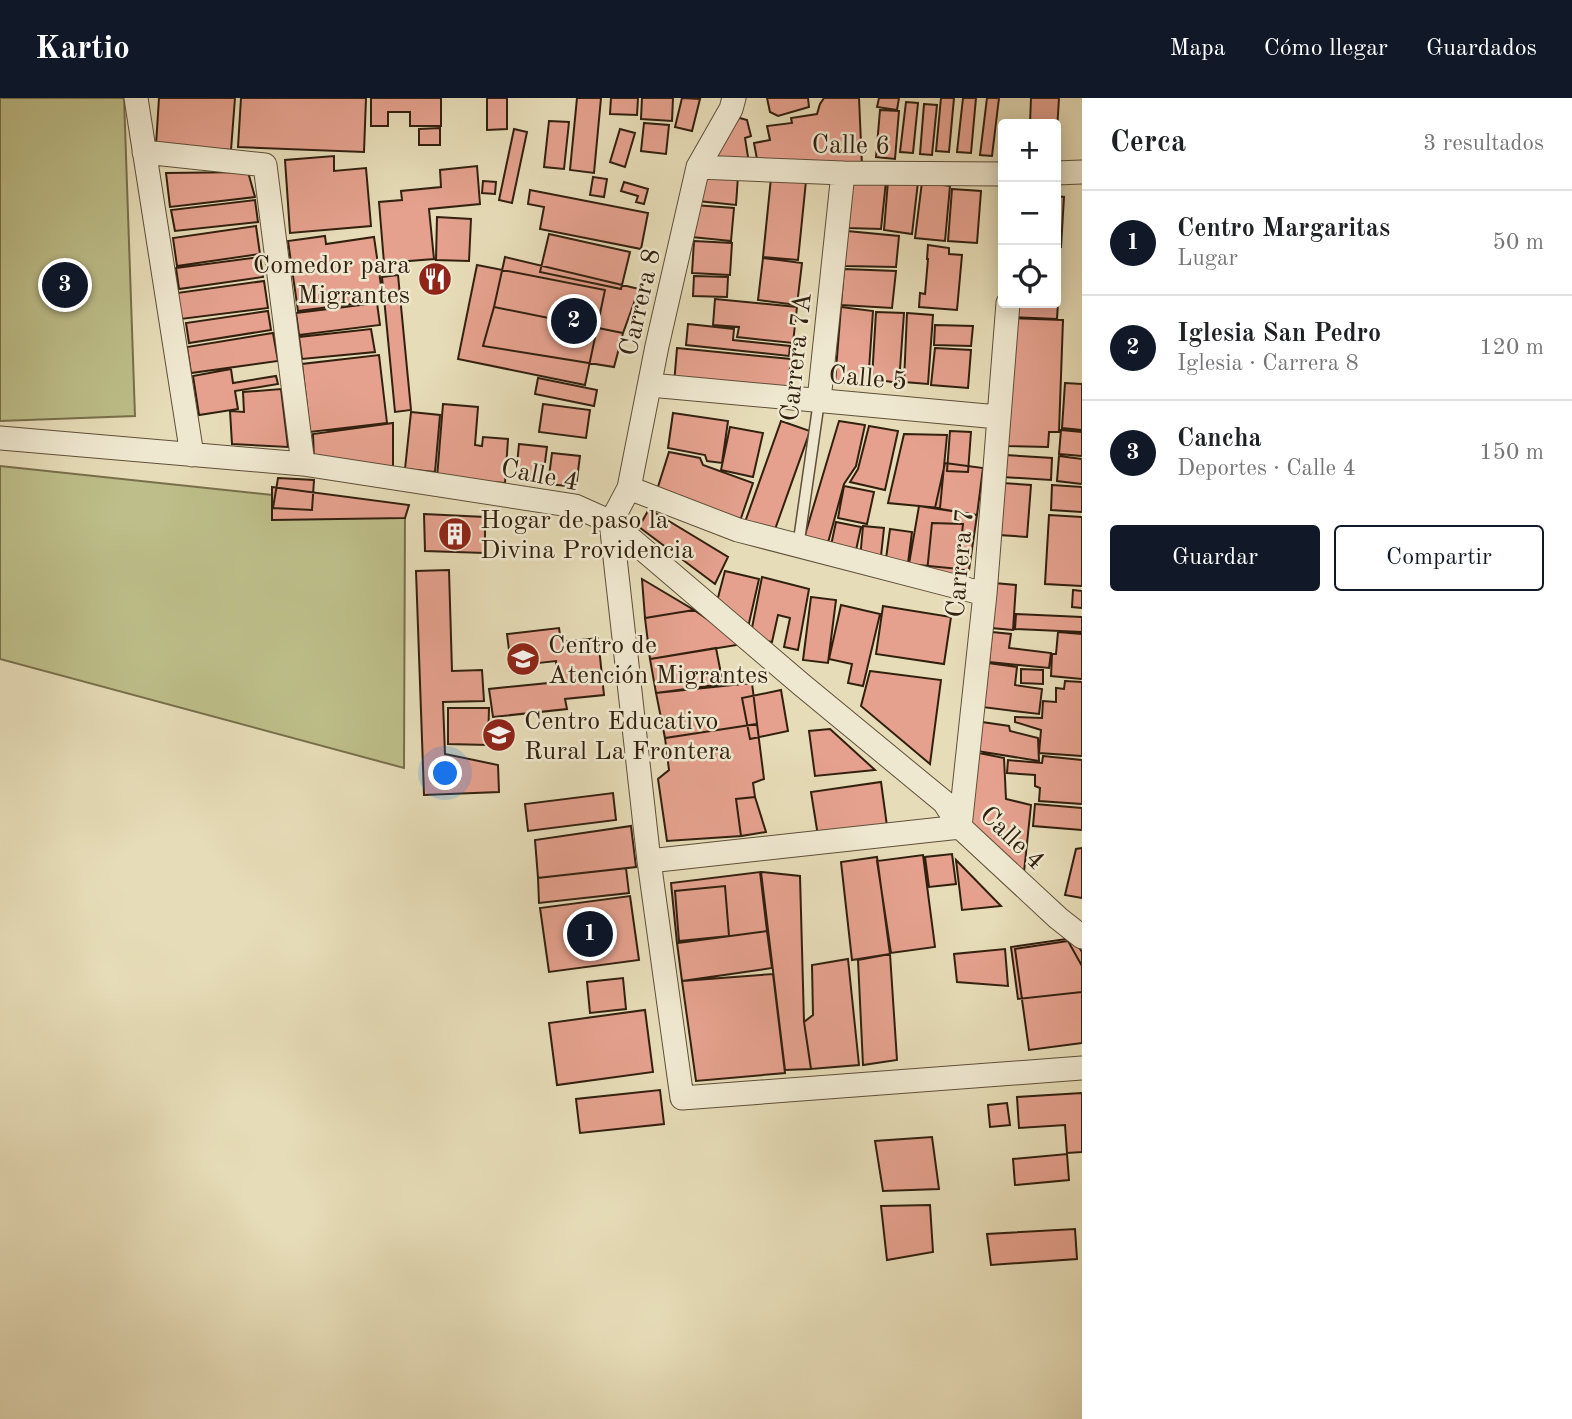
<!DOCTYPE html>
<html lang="es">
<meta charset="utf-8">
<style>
body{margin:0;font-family:"Old Standard TT",serif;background:#f6f6f6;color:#202124}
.controls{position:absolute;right:21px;top:21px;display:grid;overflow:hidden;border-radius:7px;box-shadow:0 4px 18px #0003}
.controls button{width:63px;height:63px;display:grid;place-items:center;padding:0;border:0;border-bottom:2px solid #e0e0e0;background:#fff;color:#202124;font:35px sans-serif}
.you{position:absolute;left:446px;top:676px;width:24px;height:24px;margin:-18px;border:5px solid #fff;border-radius:50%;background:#1a73e8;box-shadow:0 0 0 10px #1a73e833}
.badge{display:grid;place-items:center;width:46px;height:46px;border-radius:50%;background:#111827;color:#fff;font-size:23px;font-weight:700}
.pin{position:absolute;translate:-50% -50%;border:4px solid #fff;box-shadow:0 2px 7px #0006}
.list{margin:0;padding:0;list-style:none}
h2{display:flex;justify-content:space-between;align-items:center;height:91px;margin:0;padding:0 28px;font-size:30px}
h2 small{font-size:23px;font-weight:400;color:#757577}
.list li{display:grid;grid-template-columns:46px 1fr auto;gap:21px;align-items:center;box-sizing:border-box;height:105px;padding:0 28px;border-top:2px solid #e0e0e0}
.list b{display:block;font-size:26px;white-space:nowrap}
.list p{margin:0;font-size:23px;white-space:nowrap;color:#757577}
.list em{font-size:23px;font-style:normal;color:#757577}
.actions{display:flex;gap:14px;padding:21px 28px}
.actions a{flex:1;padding:16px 0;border:2px solid #111827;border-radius:7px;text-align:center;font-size:24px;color:#111827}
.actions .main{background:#111827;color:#fff}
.icon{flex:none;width:38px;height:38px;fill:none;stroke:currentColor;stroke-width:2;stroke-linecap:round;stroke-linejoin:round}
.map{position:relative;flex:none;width:1082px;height:1321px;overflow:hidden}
header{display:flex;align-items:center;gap:42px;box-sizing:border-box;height:98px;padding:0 35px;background:#111827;color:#fff}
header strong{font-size:33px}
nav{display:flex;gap:38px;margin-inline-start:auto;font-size:24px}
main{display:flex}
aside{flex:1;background:#fff}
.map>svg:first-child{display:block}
.green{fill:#bdbe89;stroke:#786f4c;stroke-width:2}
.building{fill:#e5a18e;stroke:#32200f;stroke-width:2}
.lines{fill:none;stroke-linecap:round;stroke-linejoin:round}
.lane-casing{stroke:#5f4f39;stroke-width:13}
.street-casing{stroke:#5f4f39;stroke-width:25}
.lane{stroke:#efe8d0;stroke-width:10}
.street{stroke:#efe8d0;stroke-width:23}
.labels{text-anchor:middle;stroke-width:5;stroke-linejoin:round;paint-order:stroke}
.street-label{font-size:26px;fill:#32200f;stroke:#efe8d0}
.poi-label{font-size:26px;fill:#32200f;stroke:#efe8d0;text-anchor:start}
</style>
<header>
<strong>Kartio</strong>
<nav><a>Mapa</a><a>Cómo llegar</a><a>Guardados</a></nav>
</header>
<main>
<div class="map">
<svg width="1082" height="1321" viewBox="0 0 1082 1321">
<rect width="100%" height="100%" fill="#e6dcb7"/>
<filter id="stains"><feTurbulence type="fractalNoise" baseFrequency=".00286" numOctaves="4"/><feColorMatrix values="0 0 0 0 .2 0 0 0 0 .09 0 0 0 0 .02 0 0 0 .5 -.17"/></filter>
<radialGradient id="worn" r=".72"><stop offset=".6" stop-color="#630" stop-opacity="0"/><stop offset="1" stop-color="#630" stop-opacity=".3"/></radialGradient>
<path class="green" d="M0,0H124L135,318L0,323Z
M0,368L405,411L404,670L0,561Z"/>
<path class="building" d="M159,0H235L231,52L156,47Z
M241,0H366L364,54L238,49Z
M371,0H441V28H410V14H388V28H371Z
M487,0H507V31L487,32Z
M577,0H601L594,75L570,72Z
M611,0H638L637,17L610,16Z
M642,0H673L672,23L641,21Z
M682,0L700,1L692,33L675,29Z
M767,0H808L809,9L778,18L770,14Z
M824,0H859L862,68L757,61L754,45L770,42L767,28L792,25L791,20L817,16L820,6Z
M879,0H899L897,12L877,9Z
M941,0H954L949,54L936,53Z
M963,0H976L971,55L957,54Z
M987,0H999L992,58L980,57Z
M1031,0H1059L1056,49V26H1030Z
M906,4L918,5L913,55L900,54Z
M924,6L937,7L932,57L920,56Z
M880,12L899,13L895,61L876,59Z
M740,20L747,22L751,38L745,40L749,65L708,60L728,24Z
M549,23L569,24L564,71L544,69Z
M644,25L669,27L666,56L641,53Z
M440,30V47H419V31Z
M514,31L527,34L512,105L499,102Z
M620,31L635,35L625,69L610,64Z
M334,58V73L366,70L371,128L290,135L285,62Z
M477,68L480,106L429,111L434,161L384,165L379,104L402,102L401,93L441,89L440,72Z
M248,74L255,99L170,109L166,75Z
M701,75L738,78L736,107L698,103Z
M593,79L607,81L604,99L590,97Z
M771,80L806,83L798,162L763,159Z
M851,80L886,83L881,131L847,130Z
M483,83L496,84L495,96L482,95Z
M888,83L918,84L912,136L884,132Z
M624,84L648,91L644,106L636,104L638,98L621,93Z
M922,84L950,88L945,143L915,140Z
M952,91L981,93L977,145L948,143Z
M530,92L648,115L641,151L540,131L544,109L528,106Z
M1056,98L1064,99L1061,149H1056Z
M255,102L258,124L175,133L171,112Z
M694,107L734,110L731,143L692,139Z
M437,119L471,121L469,163L436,162Z
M256,128L260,156L177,168L173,140Z
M847,133L899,138L896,169L844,168Z
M549,136L630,154L621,191L540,174Z
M325,138L326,146L374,139L382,194L368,196L369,204L298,213L288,143Z
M694,143L732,145L730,177L692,175Z
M928,147L949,150V156L962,157L957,212L919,209L920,195L925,196L928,161H927Z
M260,159L263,179L179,191L176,170Z
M505,159L639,191L623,235L494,209Z
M763,160L802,165L797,207L758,202Z
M477,167L605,192L585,287L458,261Z
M844,171L896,173L892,210L841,207Z
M398,177L411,312L395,314L382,179Z
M694,178L728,179L727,199L693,198Z
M264,183L268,210L181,221L177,195Z
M1056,188H1059L1057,221L1012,219L1013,205H1056Z
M715,201L797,209L793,245L737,239L739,229L713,227Z
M377,205L380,227L299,237L296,215Z
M494,209L623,235L614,269L483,248Z
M841,209L873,213L868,286L835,284Z
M268,213L271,232L189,245L186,225Z
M876,214L904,215L899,285L872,281Z
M907,215L933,217L928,286L904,284Z
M1010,220L1063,222L1059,334H1049L1048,349L1006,348Z
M688,226L734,231L733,242L790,248L789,258L686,247Z
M935,227L973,228L971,248L934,247Z
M371,231L375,254L302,261L299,239Z
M273,235L278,263L191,275L187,249Z
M677,250L791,261L787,296L674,286Z
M935,250L971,252L968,290L931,287Z
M379,257L387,325L310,334L302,266Z
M231,271L233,285L276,278L278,286L235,293L238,311L199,317L193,278Z
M538,280L597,292L594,308L535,296Z
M1065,285L1082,286V332L1062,330Z
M281,291L288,349L232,346L230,313L244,314L243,294Z
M443,306L478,309L475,347L482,348L483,339L508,341L505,385L437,380Z
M543,306L590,312L586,340L539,334Z
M411,314L440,317L435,374L405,371Z
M673,315L728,323L722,365L707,363L705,357L668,350Z
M781,323L810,333L773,437L744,427Z
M839,323L865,327L856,368L844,386L826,452L802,447Z
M393,325V369L314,362L313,336Z
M869,328L898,333L885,392L850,384L858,371Z
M730,329L763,335L753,379L721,372Z
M1061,332L1082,334V358L1059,356Z
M950,333L971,334L968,374L947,373Z
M904,336L947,337L940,410L888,405Z
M519,346L547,349L543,380L516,377Z
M669,354L700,360L703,367L753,385L739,426L657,392Z
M552,355L580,358L576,389L548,386Z
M1005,357L1052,360L1051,382L1003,379Z
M1059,358L1082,361V386L1057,383Z
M945,365L983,370L977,417L935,410Z
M278,380L314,382L312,412L273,410Z
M1002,385L1031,387L1027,439L999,437Z
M1052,387L1082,389V414L1051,412Z
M844,388L874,394L867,426L838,420Z
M272,389L409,407L405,420L272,422Z
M919,408L977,417L969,472L909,466Z
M649,411L728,459L715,486L639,429Z
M424,416L485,419V455L425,453Z
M1049,417L1082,419V488L1045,486Z
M836,424L861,429L855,457L830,452Z
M932,425L963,426L957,480L927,474Z
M863,428L884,430L880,467L860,461Z
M890,431L912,434L907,473L885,468Z
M449,472L452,573L482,572L484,603L443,604L445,656L498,667L499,694L424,697L416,473Z
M725,473L759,481L747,534L715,511Z
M762,479L809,491L798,552L784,549L790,520L778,517L772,544L750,540Z
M642,481L694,512L645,520Z
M994,485L1016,487L1013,532L991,530Z
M1073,492L1082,493V510L1072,509Z
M811,499L836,502L828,565L803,562Z
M841,507L880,516L863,588L848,585L852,566L829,561Z
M883,508L951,519L944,566L876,556Z
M694,512L743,546L650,561L645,520Z
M1016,516L1082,519V534L1015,531Z
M559,530L561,544L598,540L604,597L565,601L567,611L493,619L489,591L558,584L556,563L511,568L507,536Z
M992,534L1011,536L1009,550L1051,555L1049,570L989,564Z
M1058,534L1082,536V581L1051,578L1052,556H1056Z
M716,550L723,586L656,595L650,561Z
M988,565L1017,569L1015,587L1042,591L1039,616L982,609Z
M1021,571L1043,572V586L1021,585Z
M870,573L941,582L930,666L861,608Z
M1065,583L1082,584V658L1039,655L1041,632L1015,624V619L1042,620L1043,603L1056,604V590L1064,591Z
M752,585L757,626L665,640L656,595Z
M781,592L788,633L750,641L742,600Z
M448,610H489L488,647L448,646Z
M982,624L1009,628L1010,633L1038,640L1039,663L977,653Z
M757,626L764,681L753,685L755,699L736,701L741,738L667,743L658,681L669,672L665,640Z
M830,631L875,672L815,678L809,633Z
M979,655L1004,660L1006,701L1031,707L1024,774L970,725Z
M1043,658L1082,662V706L1039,703L1040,690L1035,688V677L1007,675L1008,662L1042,665Z
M881,684L887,728L818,738L811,694Z
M613,695L616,722L528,733L525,706Z
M755,699L766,734L741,738L736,701Z
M1035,706L1082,710V732L1033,728Z
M631,728L636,769L538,780L535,742Z
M1082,750V800L1065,797L1076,751Z
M952,756L956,786L929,789L925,759Z
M923,757L935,849L891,855L877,763Z
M877,759L890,856L852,862L841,764Z
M956,762L1001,808L962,812Z
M626,770L629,795L539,805L538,780Z
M760,774L767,833L677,845L671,785Z
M761,774L800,778L804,924L811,971L785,972Z
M725,788L729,838L679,843L675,793Z
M630,798L639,862L549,874L540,810Z
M767,833L772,870L682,883L677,845Z
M1073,840L1082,854V894L1018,901L1011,849Z
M1068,843L1082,868V945L1029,952L1015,851Z
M1005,851L1008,888L957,884L954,856Z
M890,856L897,962L863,967L858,862Z
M848,861L859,967L811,971L804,924L813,917L812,867Z
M773,876L785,975L696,983L682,883Z
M623,880L626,911L590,915L587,884Z
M645,912L653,974L557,987L549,925Z
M660,992L664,1026L580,1035L576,1001Z
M1082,995V1054L1067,1055L1065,1027L1019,1030L1017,999Z
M1007,1005L1010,1027L990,1029L988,1007Z
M932,1039L939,1091L883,1093L875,1043Z
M1067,1056L1069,1082L1015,1087L1013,1061Z
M930,1107L933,1154L887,1162L881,1108Z
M1075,1131L1077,1161L991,1167L987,1136Z"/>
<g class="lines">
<g class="lane-casing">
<path id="lane" d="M798,449L819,303"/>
</g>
<g class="street-casing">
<path id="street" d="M136,0L192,357
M734,0L731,11L698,69L657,248L629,390L611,424L649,763L682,1000L1082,970
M144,54L265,67L303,366
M698,69L843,75L1003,76
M1056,75L1082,74
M650,287L998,319
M819,302L843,75
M0,340L303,366L575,408L611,424L802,587L944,704L960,729L1058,820L1082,839
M629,390L738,432L985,496
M649,763L960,729L985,496L1008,205"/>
</g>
<use href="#lane" class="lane"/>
<use href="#street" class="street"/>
</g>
<defs>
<g id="restaurant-disc" transform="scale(1.75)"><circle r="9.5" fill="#8f2418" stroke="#efe8d0"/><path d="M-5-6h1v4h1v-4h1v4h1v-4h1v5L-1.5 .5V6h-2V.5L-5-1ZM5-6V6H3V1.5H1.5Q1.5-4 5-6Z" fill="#fff"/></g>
<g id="building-disc" transform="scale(1.75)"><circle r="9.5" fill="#8f2418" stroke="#efe8d0"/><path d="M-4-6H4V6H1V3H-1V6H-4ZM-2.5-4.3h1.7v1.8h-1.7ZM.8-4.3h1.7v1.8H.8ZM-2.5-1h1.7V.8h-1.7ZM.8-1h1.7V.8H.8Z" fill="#fff"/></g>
<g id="school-disc" transform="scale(1.75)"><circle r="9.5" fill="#8f2418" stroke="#efe8d0"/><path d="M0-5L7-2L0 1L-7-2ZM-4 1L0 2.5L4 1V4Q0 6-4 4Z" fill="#fff"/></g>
</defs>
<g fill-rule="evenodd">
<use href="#restaurant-disc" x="435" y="181"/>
<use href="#building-disc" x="455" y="436"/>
<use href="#school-disc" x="523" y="561"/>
<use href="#school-disc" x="499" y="637"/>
</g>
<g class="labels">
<g class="street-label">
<text transform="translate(851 46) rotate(1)" y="9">Calle 6</text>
<text transform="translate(639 204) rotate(-77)" y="9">Carrera 8</text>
<text transform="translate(795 259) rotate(-84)" y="9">Carrera 7A</text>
<text transform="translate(868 279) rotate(5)" y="9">Calle 5</text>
<text transform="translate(540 376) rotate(11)" y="9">Calle 4</text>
<text transform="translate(959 465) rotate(-85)" y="9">Carrera 7</text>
<text transform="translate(1013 739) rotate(44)" y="9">Calle 4</text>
</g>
<g class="poi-label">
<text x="410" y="175" text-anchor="end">Comedor para<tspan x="410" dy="30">Migrantes</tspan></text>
<text x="480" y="430">Hogar de paso la<tspan x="480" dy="30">Divina Providencia</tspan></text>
<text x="548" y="555">Centro de<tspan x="548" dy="30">Atención Migrantes</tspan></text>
<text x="524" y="631">Centro Educativo<tspan x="524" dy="30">Rural La Frontera</tspan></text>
</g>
</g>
<rect width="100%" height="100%" filter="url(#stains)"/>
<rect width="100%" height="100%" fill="url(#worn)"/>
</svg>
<div class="controls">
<button>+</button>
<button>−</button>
<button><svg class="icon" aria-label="locate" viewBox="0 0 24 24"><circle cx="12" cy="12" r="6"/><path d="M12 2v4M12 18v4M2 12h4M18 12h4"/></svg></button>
</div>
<div class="you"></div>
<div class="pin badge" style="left:590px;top:836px">1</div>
<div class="pin badge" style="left:574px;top:223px">2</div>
<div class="pin badge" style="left:65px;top:187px">3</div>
</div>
<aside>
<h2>Cerca<small>3 resultados</small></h2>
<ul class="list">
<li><span class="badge">1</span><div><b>Centro Margaritas</b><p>Lugar</p></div><em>50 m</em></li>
<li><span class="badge">2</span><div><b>Iglesia San Pedro</b><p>Iglesia · Carrera 8</p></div><em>120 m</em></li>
<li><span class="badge">3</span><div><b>Cancha</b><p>Deportes · Calle 4</p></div><em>150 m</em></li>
</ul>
<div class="actions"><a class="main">Guardar</a><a>Compartir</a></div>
</aside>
</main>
